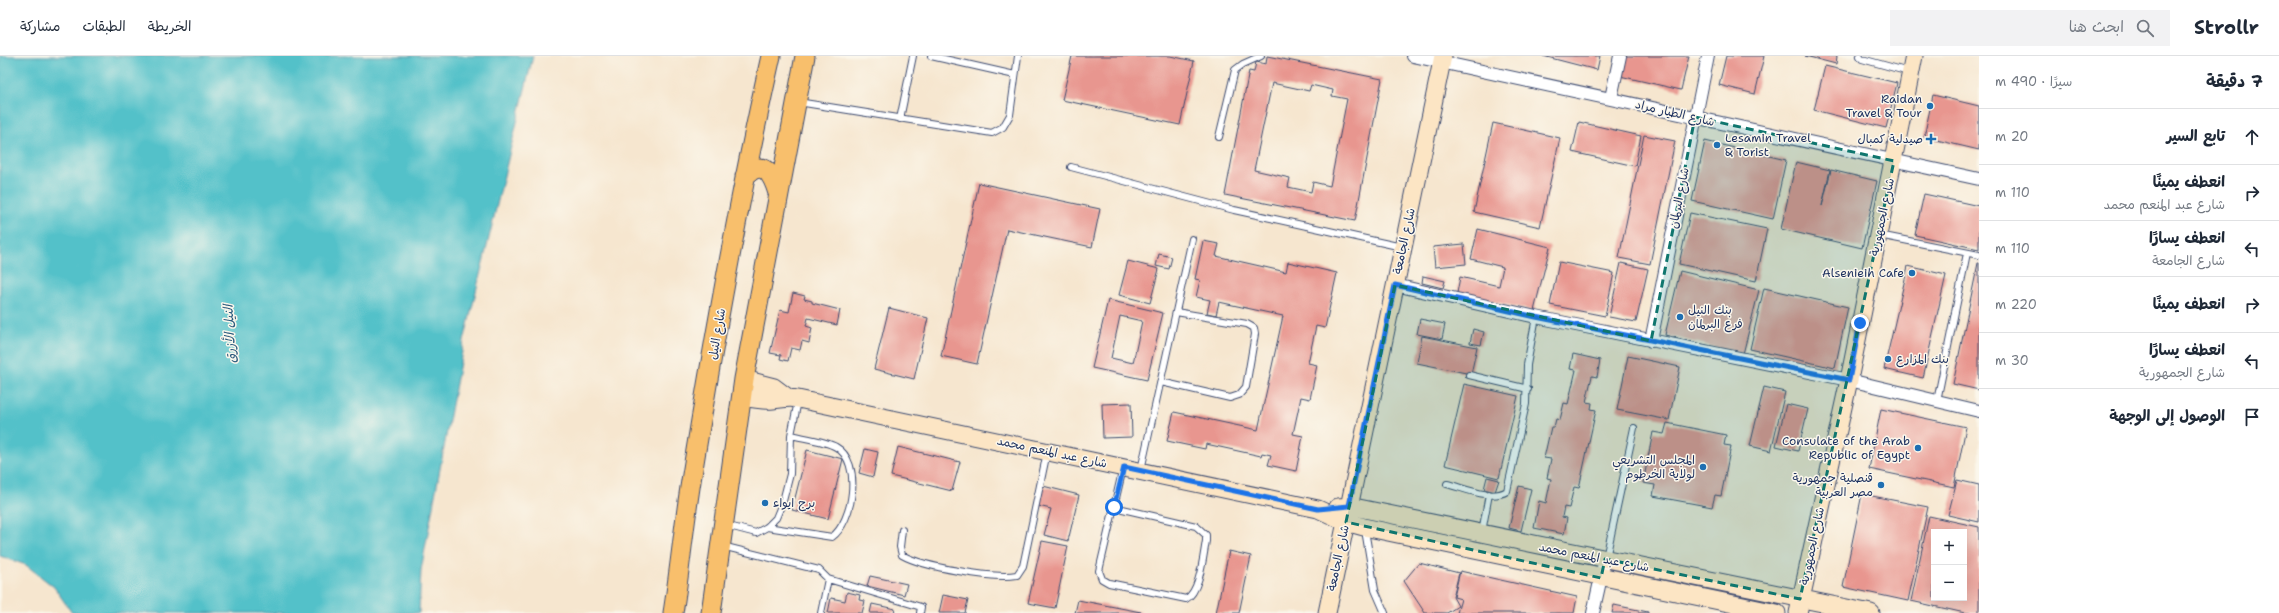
<!DOCTYPE html>
<html lang="ar">
<meta charset="utf-8">
<style>
body{margin:0;font-family:"Shantell Sans","Playpen Sans Arabic",sans-serif;background:#f2f2f3;color:#1f2937;direction:rtl}
.controls{position:absolute;right:12px;bottom:12px;display:grid;overflow:hidden;border-radius:0px;box-shadow:0 4px 16px #0002}
.controls button{width:36px;height:36px;display:grid;place-items:center;padding:0;border:0;border-bottom:1px solid #e0e1e3;background:#fff;color:#1f2937;font:20px sans-serif}
.stop{position:absolute;width:12px;height:12px;margin:-9px;border:3px solid #1a73e8;border-radius:50%;background:#fff}
.stop.end{background:#1a73e8;border-color:#fff;box-shadow:0 1px 4px #0008}
.list{margin:0;padding:0;list-style:none}
h2{display:flex;justify-content:space-between;align-items:center;height:52px;margin:0;padding:0 16px;font-size:17px}
h2 small{font-size:13px;font-weight:400;color:#747a83}
.list li{display:grid;grid-template-columns:26px 1fr auto;gap:12px;align-items:center;box-sizing:border-box;height:56px;padding:0 16px;border-top:1px solid #e0e1e3}
.list b{display:block;font-size:15px;white-space:nowrap}
.list p{margin:0;font-size:13px;white-space:nowrap;color:#747a83}
.list em{font-size:13px;font-style:normal;color:#747a83}
.icon{flex:none;width:22px;height:22px;fill:none;stroke:currentColor;stroke-width:2;stroke-linecap:round;stroke-linejoin:round}
.map{position:relative;flex:none;width:1979px;height:557px;overflow:hidden;direction:ltr}
header{display:flex;align-items:center;gap:24px;box-sizing:border-box;height:56px;padding:0 20px;background:#fff;border-bottom:1px solid #e0e1e3}
header strong{font-size:19px}
nav{display:flex;gap:22px;margin-inline-start:auto;font-size:14px}
.search{width:280px;height:36px;background:#f2f2f3;display:flex;align-items:center;gap:10px;box-sizing:border-box;padding:0 14px;border-radius:0px;color:#747a83;font-size:15px}
main{display:flex}
aside{flex:1;background:#fff}
.map>svg:first-child{display:block}
.water{fill:#53c1c9;stroke:#377894}
.building{fill:#e8968f;fill-rule:evenodd}
.lines{fill:none;stroke-linecap:round;stroke-linejoin:round}
.lane-casing{stroke:#3c4a6f;stroke-width:8}
.street-casing{stroke:#3c4a6f;stroke-width:14}
.secondary-casing{stroke:#3c4a6f;stroke-width:19}
.primary-casing{stroke:#3c4a6f;stroke-width:21}
.lane{stroke:#fff;stroke-width:6}
.street{stroke:#fff;stroke-width:12}
.secondary{stroke:#fce5c4;stroke-width:17}
.primary{stroke:#f8bf6c;stroke-width:19}
.route{stroke:#1a73e8;stroke-width:5}
.marked{fill:#0f766e;fill-opacity:0.2;stroke:#0f766e;stroke-width:3;stroke-dasharray:8 5;stroke-linejoin:round}
.poi-dot{fill:#1f6fb2;stroke:#fbf7ec;stroke-width:1.5}
.labels{text-anchor:middle;stroke-width:3;stroke-linejoin:round;paint-order:stroke}
.poi-label{font-size:12px;fill:#1b2f5e;stroke:#fbf7ec;text-anchor:end}
.street-label{font-size:12px;fill:#1b2f5e;stroke:#fbf7ec}
.water-label{font-size:13px;font-style:italic;fill:#2c5b7e;stroke:#fbf7ec}
</style>
<header>
<strong>Strollr</strong>
<div class="search"><svg class="icon" aria-label="search" viewBox="0 0 24 24"><circle cx="10" cy="10" r="6"/><path d="M15 15l6 6"/></svg>ابحث هنا</div>
<nav><a>الخريطة</a><a>الطبقات</a><a>مشاركة</a></nav>
</header>
<main>
<aside>
<h2>7 دقيقة<small>سيرًا · 490 m</small></h2>
<ul class="list">
<li><svg class="icon" aria-label="ahead" viewBox="0 0 24 24"><path d="M12 20V5M6 11l6-6 6 6"/></svg><div><b>تابع السير</b></div><em>20 m</em></li>
<li><svg class="icon" aria-label="right" viewBox="0 0 24 24"><path d="M7 20v-9h11M14 6l5 5-5 5"/></svg><div><b>انعطف يمينًا</b><p>شارع عبد المنعم محمد</p></div><em>110 m</em></li>
<li><svg class="icon" aria-label="left" viewBox="0 0 24 24"><path d="M17 20v-9H6M10 6l-5 5 5 5"/></svg><div><b>انعطف يسارًا</b><p>شارع الجامعة</p></div><em>110 m</em></li>
<li><svg class="icon" aria-label="right" viewBox="0 0 24 24"><path d="M7 20v-9h11M14 6l5 5-5 5"/></svg><div><b>انعطف يمينًا</b></div><em>220 m</em></li>
<li><svg class="icon" aria-label="left" viewBox="0 0 24 24"><path d="M17 20v-9H6M10 6l-5 5 5 5"/></svg><div><b>انعطف يسارًا</b><p>شارع الجمهورية</p></div><em>30 m</em></li>
<li><svg class="icon" aria-label="arrive" viewBox="0 0 24 24"><path d="M6 21V4h12l-3 4 3 4H6"/></svg><div><b>الوصول إلى الوجهة</b></div></li>
</ul>
</aside>
<div class="map">
<svg width="1979" height="557" viewBox="0 0 1979 557">
<rect width="100%" height="100%" fill="#fbf7ec"/>
<filter id="ink" filterUnits="userSpaceOnUse"><feTurbulence type="fractalNoise" baseFrequency=".025" numOctaves="2"/><feDisplacementMap in="SourceGraphic" scale="8" xChannelSelector="R" yChannelSelector="G"/><feConvolveMatrix kernelMatrix="1 2 1 2 8 2 1 2 1" color-interpolation-filters="sRGB"/></filter>
<filter id="wash" filterUnits="userSpaceOnUse"><feTurbulence type="fractalNoise" baseFrequency=".012" numOctaves="4" result="noise"/><feDisplacementMap in="SourceGraphic" scale="16" xChannelSelector="R" yChannelSelector="G"/><feGaussianBlur stdDeviation="0.9" result="paint"/><feColorMatrix in="noise" values="0 0 0 0 0 0 0 0 0 0 0 0 0 0 0 0 0 1.4 0 .05"/><feComposite in="paint" operator="in"/></filter>
<g filter="url(#wash)">
<rect width="100%" height="100%" fill="#f6e6cf"/>
<path class="water" d="M0,0H533L464,285L421,514L419,557H72L54,531L26,509L0,500Z"/>
<g id="blocks">
<path class="building" d="M1072,0H1170L1194,5L1180,69L1062,44Z
M1267,0L1382,23L1355,165L1225,139L1249,15L1254,16L1256,6L1266,8ZM1272,27L1309,35L1311,29L1333,34L1332,40L1347,43L1330,130L1313,126L1311,136L1288,131L1290,122L1254,114Z
M1543,0H1600L1597,14Z
M1625,0H1689L1681,34L1620,20Z
M1726,0H1764L1755,38L1719,29Z
M1805,0H1837L1836,8Z
M1825,10L1897,27L1886,72L1814,54Z
M1933,39L1979,50V94L1924,81Z
M1579,66L1641,80L1635,110L1572,96Z
M1493,67L1560,82L1540,171L1474,156Z
M1644,79L1675,85L1650,208L1619,202Z
M1705,85L1786,104L1773,163L1692,145Z
M1796,106L1830,114L1822,150L1831,114L1877,125L1862,192L1781,173Z
M979,127L1100,153L1092,191L1007,173L977,308L941,300Z
M1924,138L1979,150V193L1915,179Z
M1690,157L1767,173L1756,225L1679,208Z
M1478,173L1550,191L1534,255L1457,237L1460,221L1499,230L1503,211L1471,203Z
M1203,185L1219,188L1216,200L1286,216L1288,206L1337,217L1325,272L1316,270L1308,307L1317,309L1310,343L1301,341L1293,378L1303,380L1296,415L1268,409L1271,399L1262,397L1261,400L1206,388L1205,393L1167,385L1174,356L1258,374L1283,260L1219,246L1216,259L1207,257L1210,244L1196,241L1200,224L1195,223Z
M1464,188L1466,208L1435,211L1433,191Z
M1159,198L1172,201L1169,213L1156,210Z
M1128,205L1159,213L1150,247L1119,239Z
M1559,206L1614,217L1605,260L1550,249Z
M1621,207L1648,213L1636,266L1609,261Z
M1978,207H1979V334L1953,328Z
M1908,210L1946,219L1923,322L1884,313Z
M1680,215L1759,234L1743,298L1665,279Z
M1423,220L1445,225L1443,232L1422,227Z
M1764,232L1848,251L1835,312L1750,293Z
M793,237L805,240L804,243L812,245V247L840,254L837,269L808,262L806,270L812,272L809,287L802,285L800,294L791,292L788,305L780,303L781,299L770,297L780,254L789,256Z
M1108,244L1163,257L1147,324L1092,312ZM1120,260L1142,265L1133,307L1111,302Z
M889,252L928,262L914,323L874,313Z
M1420,263L1445,268L1442,283L1417,278Z
M1473,273L1484,276L1481,289L1470,287Z
M1422,280L1477,291L1471,318L1417,307Z
M1573,298L1600,304L1597,321L1592,320L1586,346L1592,347L1591,353L1596,354L1579,432L1574,431L1569,452L1564,451L1562,461L1567,462L1564,478L1534,472L1539,445L1546,447L1551,423L1547,422L1551,403L1544,402L1551,371H1554L1556,363L1560,364L1564,347L1568,348L1576,314L1570,313Z
M1628,300L1680,311L1669,364L1617,354Z
M1464,328L1518,340L1499,422L1445,409Z
M1764,331L1785,336L1771,395L1750,390Z
M1131,347L1132,381L1103,382L1102,348Z
M1786,348L1808,353L1798,395L1776,390Z
M1881,353L1966,371L1954,431L1869,413Z
M1667,367L1726,379L1724,389L1731,390L1721,440L1715,439L1712,451L1653,440L1655,429L1643,427L1653,376L1664,378Z
M898,391L960,406L952,435L891,420Z
M865,393L878,396L873,421L859,417Z
M807,394L843,403L828,463L792,454Z
M1487,421L1499,424L1495,436L1484,433Z
M1957,424L1979,429V466L1948,459Z
M1043,430L1079,439L1068,485L1044,479L1051,453L1038,450Z
M1519,430L1531,433L1521,475L1509,472Z
M1862,438L1928,451L1908,545L1843,531Z
M1929,460L1979,471V557H1965L1911,545ZM1934,476H1964V542H1934Z
M1042,485L1068,490L1055,552L1028,547Z
M1229,495L1251,500L1239,557H1216Z
M1419,507L1459,517L1453,541L1458,550L1447,557H1425L1404,525Z
M1460,515L1577,541L1574,557H1457L1461,543L1454,541Z
M870,520L907,528L904,539L867,530Z
M847,536L860,539L859,544L865,545L862,557H828L831,542L845,545Z
M943,539L968,544L965,557H939Z
M1078,544L1141,556V557H1075Z
M872,548L895,553L894,557H870Z
M1614,549L1648,556V557H1612Z"/>
</g>
</g>
<g filter="url(#ink)">
<use href="#blocks" fill-opacity="0" stroke="#3c4a6f" stroke-width="1"/>
<g class="lines">
<g class="lane-casing">
<path id="lane" d="M931,0L1015,19
M1860,0L1862,3L1909,16
M798,46L992,77L1003,71L1010,59L1018,0
M900,63L913,0
M1219,81L1235,14L1243,8L1261,0
M1071,111L1234,154L1402,191
M1879,179L1979,199
M1469,319L1528,333
M1161,326L1230,342L1239,339L1246,331L1255,278L1254,272L1247,268L1176,256
M1937,345L1967,197
M1141,414L1192,183
M1447,428C1464,432 1491,445 1507,435L1526,348L1527,309L1536,261
M1114,451L1196,470L1206,479V485C1203,501 1200,536 1186,543L1109,527L1102,523L1099,515L1123,412
M725,469L756,477L767,471L776,462L783,445L790,418L791,379L798,345
M767,471L832,481C853,466 863,406 836,391C826,385 803,382 791,379
M902,474L900,491L902,499C923,511 993,523 1017,519L1023,510L1047,396
M1365,474L1375,534L1385,557
M1482,476L1489,438
M722,490L819,514L828,523L921,551L920,557
M1606,502L1634,372
M821,557L828,523"/>
</g>
<g class="street-casing">
<path id="street" d="M1413,0L1979,123
M1611,42L1620,0
M1395,229L1536,261L1849,324L1979,355
M1651,285L1708,0
M1593,557L1605,503"/>
</g>
<g class="secondary-casing">
<path id="secondary" d="M744,323L774,331L786,340
M742,341C752,343 763,345 773,344C783,343 788,341 798,343L1318,453L1346,466L1364,471L1777,557
M1338,451L1349,450L1871,557
M1327,557L1443,0
M1798,557L1849,324L1914,0"/>
</g>
<g class="primary-casing">
<path id="primary" d="M745,120C764,102 772,118 778,137
M673,557C680,513 684,469 691,425C714,283 739,141 771,0
M711,557L744,323L805,0"/>
</g>
<use href="#lane" class="lane"/>
<use href="#street" class="street"/>
<use href="#secondary" class="secondary"/>
<use href="#primary" class="primary"/>
</g>
</g>
<g class="lines" filter="url(#ink)">
<path class="route" d="M1114,451L1124,411L1318,453L1349,450L1395,229L1536,261L1849,324L1860,267"/>
</g>
<path class="marked" d="M1695,61L1894,105L1800,543L1605,503L1601,522L1346,466L1395,229L1651,285Z"/>
<g class="poi-dot">
<circle cx="1930" cy="50" r="4"/>
<path d="M1929 77h4v4h4v4h-4v4h-4v-4h-4v-4h4z"/>
<circle cx="1717" cy="89" r="4"/>
<circle cx="1912" cy="217" r="4"/>
<circle cx="1680" cy="261" r="4"/>
<circle cx="1888" cy="303" r="4"/>
<circle cx="1918" cy="392" r="4"/>
<circle cx="1703" cy="411" r="4"/>
<circle cx="1881" cy="429" r="4"/>
<circle cx="765" cy="447" r="4"/>
</g>
<g class="labels">
<g class="poi-label">
<text x="1922" y="47">Raidan<tspan x="1922" dy="14">Travel &amp; Tour</tspan></text>
<text x="1725" y="86" text-anchor="start">Lesamin Travel<tspan x="1725" dy="14">&amp; Torist</tspan></text>
<text x="1923" y="87">صيدلية كمبال</text>
<text x="1904" y="221">Alsenieih Cafe</text>
<text x="1688" y="258" text-anchor="start">بنك النيل<tspan x="1688" dy="14">فرع البرلمان</tspan></text>
<text x="1896" y="307" text-anchor="start">بنك المزارع</text>
<text x="1910" y="389">Consulate of the Arab<tspan x="1910" dy="14">Republic of Egypt</tspan></text>
<text x="1695" y="408">المجلس التشريعي<tspan x="1695" dy="14">لولاية الخرطوم</tspan></text>
<text x="1873" y="426">قنصلية جمهورية<tspan x="1873" dy="14">مصر العربية</tspan></text>
<text x="773" y="451" text-anchor="start">برج ايواء</text>
</g>
<g class="street-label">
<text transform="translate(1675 57) rotate(13)" y="4">شارع الطيار مراد</text>
<text transform="translate(1679 142) rotate(-79)" y="4">شارع البرلمان</text>
<text transform="translate(1882 161) rotate(-78)" y="4">شارع الجمهورية</text>
<text transform="translate(1404 185) rotate(-78)" y="4">شارع الجامعة</text>
<text transform="translate(717 278) rotate(-80)" y="4">شارع النيل</text>
<text transform="translate(1052 396) rotate(12)" y="4">شارع عبد المنعم محمد</text>
<text transform="translate(1812 490) rotate(-78)" y="4">شارع الجمهورية</text>
<text transform="translate(1594 501) rotate(11)" y="4">شارع عبد المنعم محمد</text>
<text transform="translate(1338 502) rotate(-78)" y="4">شارع الجامعة</text>
</g>
<g class="water-label">
<text transform="translate(229 278) rotate(-93)" y="5">النيل الأزرق</text>
</g>
</g>
</svg>
<div class="controls">
<button>+</button>
<button>−</button>
</div>
<div class="stop" style="left:1114px;top:451px"></div>
<div class="stop end" style="left:1860px;top:267px"></div>
</div>
</main>
